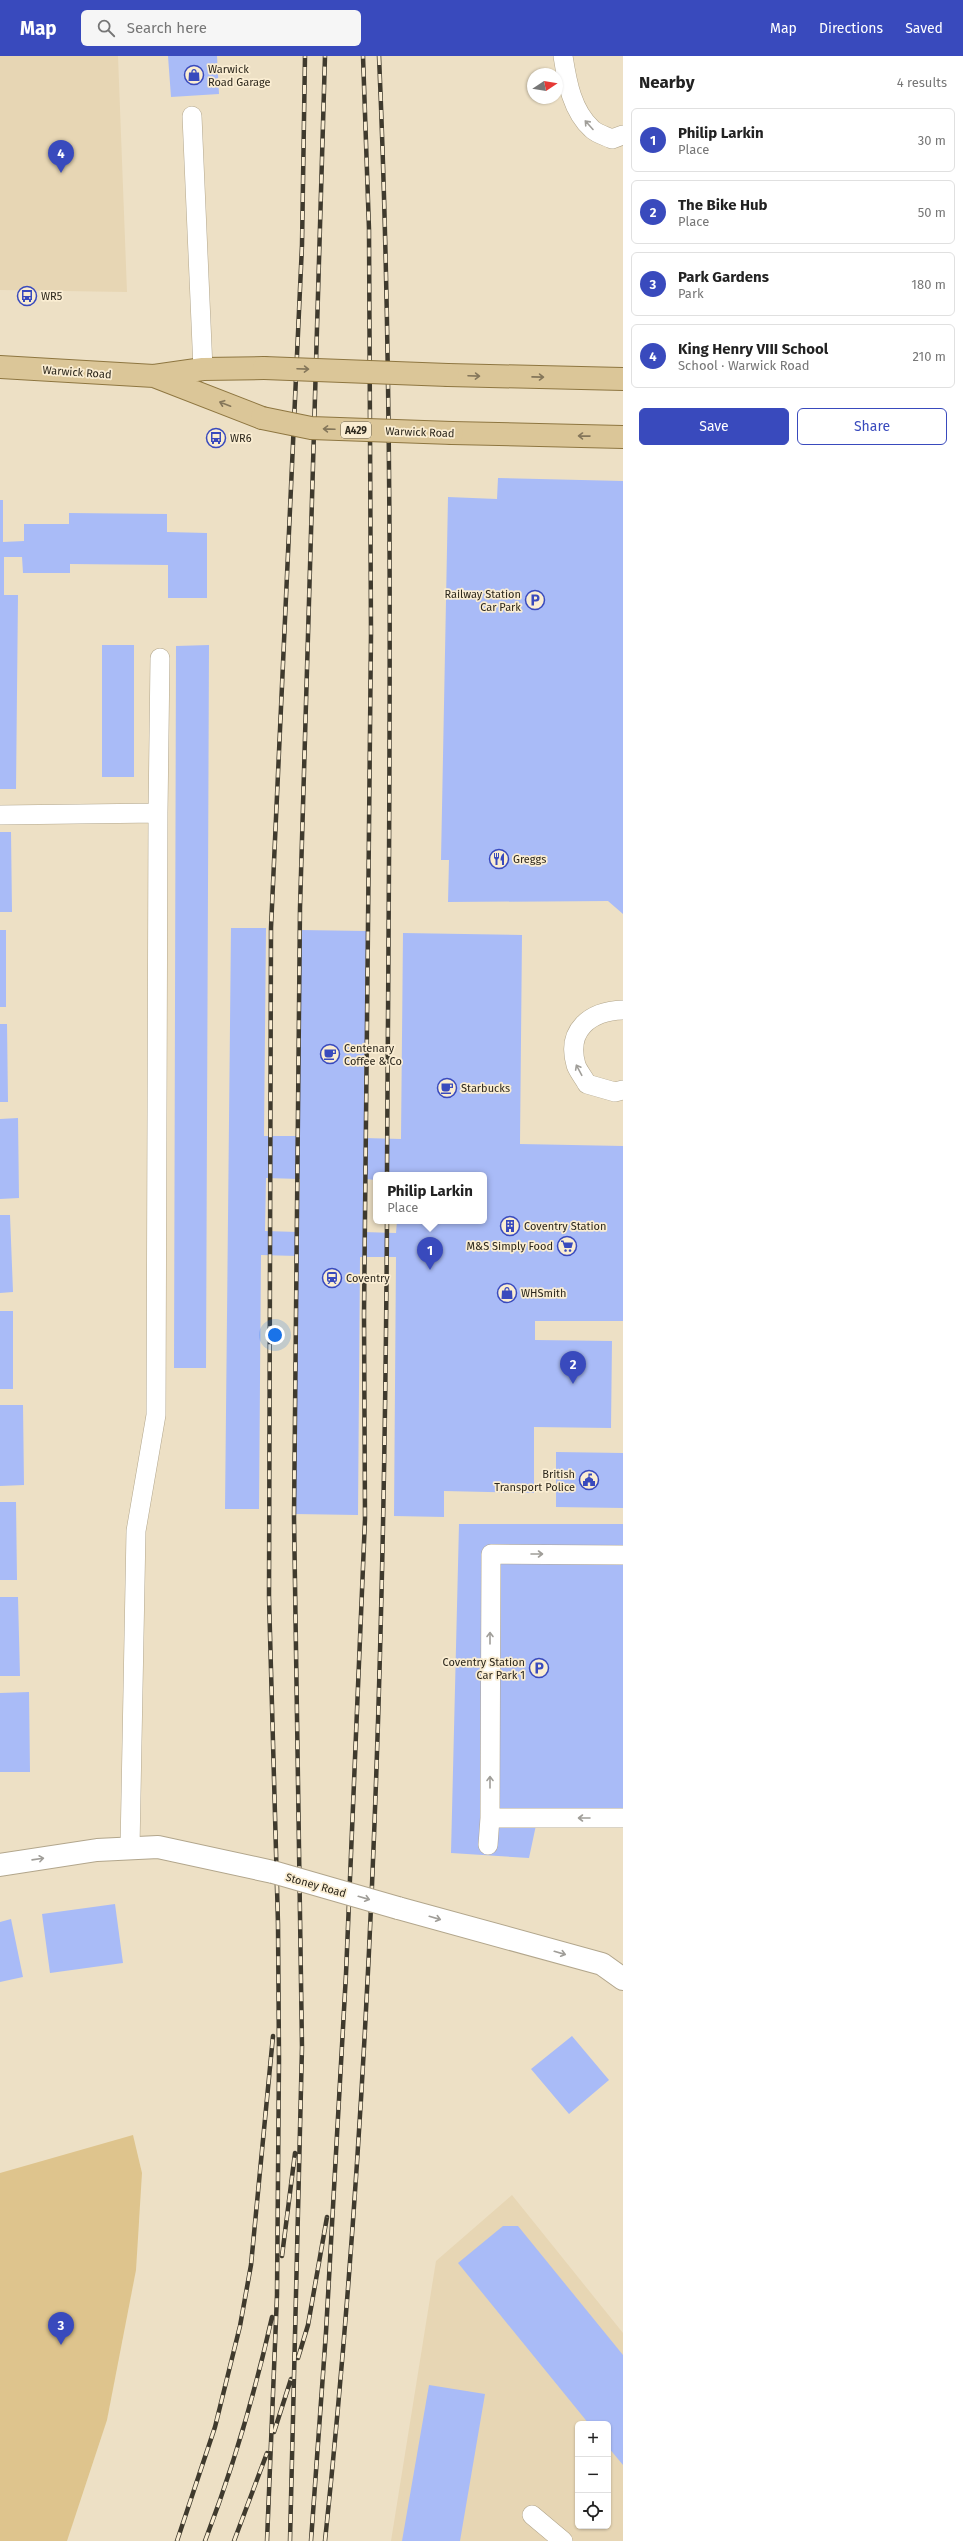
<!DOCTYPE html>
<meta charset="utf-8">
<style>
body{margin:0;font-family:"Fira Sans",sans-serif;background:#f6f6f6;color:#222}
.controls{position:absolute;right:12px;bottom:12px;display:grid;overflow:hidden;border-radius:6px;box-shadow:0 1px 3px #0004}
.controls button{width:36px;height:36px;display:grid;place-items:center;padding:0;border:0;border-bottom:1px solid #e0e0e0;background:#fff;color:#222;font:20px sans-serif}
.compass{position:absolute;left:527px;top:12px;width:36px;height:36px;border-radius:50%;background:#fff;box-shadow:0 1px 3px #0004;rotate:78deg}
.you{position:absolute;left:275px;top:1279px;width:14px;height:14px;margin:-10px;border:3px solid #fff;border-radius:50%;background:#1a73e8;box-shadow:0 0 0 6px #1a73e833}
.badge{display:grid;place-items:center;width:26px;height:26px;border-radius:50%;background:#394abd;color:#fff;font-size:13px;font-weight:700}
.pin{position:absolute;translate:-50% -33px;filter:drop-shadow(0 1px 2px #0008)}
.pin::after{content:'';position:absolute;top:21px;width:14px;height:12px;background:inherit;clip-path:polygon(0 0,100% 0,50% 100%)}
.popup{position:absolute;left:373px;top:1116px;width:114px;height:52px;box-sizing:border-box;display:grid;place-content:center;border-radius:6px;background:#fff;filter:drop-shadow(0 1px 3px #0005);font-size:13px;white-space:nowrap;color:#767676}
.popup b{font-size:15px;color:#222}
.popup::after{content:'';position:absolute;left:50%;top:100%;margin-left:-8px;border:8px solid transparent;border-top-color:#fff}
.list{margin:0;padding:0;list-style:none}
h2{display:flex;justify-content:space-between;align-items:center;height:52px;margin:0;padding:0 16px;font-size:17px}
h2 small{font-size:13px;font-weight:400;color:#767676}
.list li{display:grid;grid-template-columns:26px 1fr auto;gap:12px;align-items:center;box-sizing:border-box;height:64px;margin:0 8px 8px;padding:0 8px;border:1px solid #e0e0e0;border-radius:6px}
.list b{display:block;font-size:15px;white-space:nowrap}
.list p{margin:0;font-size:13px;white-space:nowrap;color:#767676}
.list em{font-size:13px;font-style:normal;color:#767676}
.actions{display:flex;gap:8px;padding:12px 16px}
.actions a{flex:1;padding:9px 0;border:1px solid #394abd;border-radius:6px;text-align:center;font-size:14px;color:#394abd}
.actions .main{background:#394abd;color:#fff}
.icon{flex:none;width:22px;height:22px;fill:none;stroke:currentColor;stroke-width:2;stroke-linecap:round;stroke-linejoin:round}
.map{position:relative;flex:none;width:623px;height:2485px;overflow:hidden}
header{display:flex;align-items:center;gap:24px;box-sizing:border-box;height:56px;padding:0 20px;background:#394abd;color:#fff}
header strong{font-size:19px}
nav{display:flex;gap:22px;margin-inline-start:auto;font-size:14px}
.search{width:280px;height:36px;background:#f6f6f6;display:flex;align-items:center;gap:10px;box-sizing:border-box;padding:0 14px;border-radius:6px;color:#767676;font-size:15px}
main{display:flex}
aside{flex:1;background:#fff}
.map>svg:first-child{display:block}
.built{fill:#e7d6b4;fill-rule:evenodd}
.green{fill:#dec48d}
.building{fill:#a9bbf7;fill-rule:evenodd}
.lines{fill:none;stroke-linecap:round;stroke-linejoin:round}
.service-casing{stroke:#b2a68c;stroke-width:20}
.minor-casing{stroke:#b2a68c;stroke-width:24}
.primary-casing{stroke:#8e7640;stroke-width:24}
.service{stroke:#fff;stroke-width:19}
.minor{stroke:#fff;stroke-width:22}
.primary{stroke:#dbc698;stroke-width:22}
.rail-casing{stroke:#3f3a2d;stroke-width:4.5}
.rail{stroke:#faedd2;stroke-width:3;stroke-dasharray:9;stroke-linecap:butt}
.minor-bridge-casing{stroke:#b2a68c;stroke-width:24;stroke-linecap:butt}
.primary-bridge-casing{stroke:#8e7640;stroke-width:24;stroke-linecap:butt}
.minor-bridge{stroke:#fff;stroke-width:22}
.primary-bridge{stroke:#dbc698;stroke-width:22}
.oneway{stroke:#a09e99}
.oneway2{stroke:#84765a}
.labels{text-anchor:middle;stroke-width:3.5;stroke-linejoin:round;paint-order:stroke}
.shield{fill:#faedd2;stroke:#6a6253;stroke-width:1}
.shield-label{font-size:10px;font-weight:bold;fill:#2c271c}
.poi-label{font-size:11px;fill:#2c271c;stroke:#faedd2;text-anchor:start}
.street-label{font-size:11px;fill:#2c271c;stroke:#faedd2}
</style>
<header>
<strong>Map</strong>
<div class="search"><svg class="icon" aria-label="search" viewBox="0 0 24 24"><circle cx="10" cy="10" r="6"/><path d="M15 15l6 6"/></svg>Search here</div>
<nav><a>Map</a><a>Directions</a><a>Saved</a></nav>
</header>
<main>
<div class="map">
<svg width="623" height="2485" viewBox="0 0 623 2485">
<rect width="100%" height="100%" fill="#ede0c5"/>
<path class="built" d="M0,0H118L127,236L0,234Z
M512,2139L623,2277V2485H391L436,2205ZM578,2368H608V2470H578Z"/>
<path class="green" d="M133,2079L142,2117L136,2214L107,2364L67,2485H0V2117Z"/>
<path class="building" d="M168,0H217L219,38L171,41Z
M498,422L623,425V858L608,845L448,846L449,804H441L448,441L497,443Z
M0,444H3V486L24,485V468H69V457L167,458V476L207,477V542H168V509L70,508V517H23L22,501H4V539H18L16,733H0Z
M102,589H134V721H102Z
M209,589L206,1312H174L176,590Z
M0,776H11L12,856H0Z
M231,872H266L264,1080H298L300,874L366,875L364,1082L401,1083L403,877L522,879L520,1088L623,1090V1265H535V1284L612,1285L611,1372L534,1371V1437L444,1435V1461L394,1460L396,1201H360L358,1459L295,1458L297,1200L261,1199L259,1453H225ZM376,1119H484V1165H397L396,1177L363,1176L365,1123L376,1124ZM266,1122L300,1123L298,1176L265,1175Z
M0,874H6V951H0Z
M0,968H7L8,1046H0Z
M18,1062L19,1142L0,1143V1063Z
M0,1159H10L13,1236L0,1237Z
M0,1255H13V1333H0Z
M0,1349H23L24,1429L0,1430Z
M556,1396L623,1397V1452L556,1451Z
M0,1446H16L17,1524H0Z
M459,1468H623V1756L539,1755L529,1802L451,1797Z
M0,1541H18L20,1620H0Z
M29,1636L30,1716H0V1637Z
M115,1848L123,1907L50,1917L42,1858Z
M11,1863L23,1921L0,1926V1866Z
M572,1980L609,2024L569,2058L531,2013Z
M503,2170H518L623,2299V2409L608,2391V2368H589L458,2207Z
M429,2329L485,2338L460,2485H402Z"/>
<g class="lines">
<g class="service-casing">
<path id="service" d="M563,0C567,26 572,55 592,73C597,78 606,80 612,83L623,79
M192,60L203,313
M0,759L158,757L160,602
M623,954C590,955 566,974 576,1009C578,1015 584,1022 587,1028L615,1036L623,1034
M623,1499L491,1498L490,1762H623
M488,1789L490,1762
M130,1792L136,1475L156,1359L158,757
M532,2459L563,2485"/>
</g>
<g class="minor-casing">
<path id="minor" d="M0,1809L97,1794L158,1791L273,1816
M398,1852L602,1908L623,1923"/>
</g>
<g class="primary-casing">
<path id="primary" d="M0,311L154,320L203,313L264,312
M448,319L623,323
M154,320L262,362
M452,377L623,381"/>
</g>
<use href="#service" class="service"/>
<use href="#minor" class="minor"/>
<use href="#primary" class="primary"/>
<g class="rail-casing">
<path id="rail" d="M379,0C395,373 389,746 387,1119
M282,2200L295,2097
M298,2302L308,2269L327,2161
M274,2376L291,2323
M177,2485L215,2371L240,2270L251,2209L273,1980
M205,2485C233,2412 255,2337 272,2261
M234,2485L267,2397
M267,2485L277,2239L279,2003L278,1868L269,1541L271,872L302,189L305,0
M290,2485L302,1991L294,1461L300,852L325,0
M311,2485L326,2276L346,1918L365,1463L364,1258L371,578L369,173L363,0
M325,2485C371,2047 384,1606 387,1165"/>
</g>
<use href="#rail" class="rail"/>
<g class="minor-bridge-casing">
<path id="minor-bridge" d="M273,1816L398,1852"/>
</g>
<g class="primary-bridge-casing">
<path id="primary-bridge" d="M264,312L448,319
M262,362L311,372L452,377"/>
</g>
<use href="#minor-bridge" class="minor-bridge"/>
<use href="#primary-bridge" class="primary-bridge"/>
</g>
<defs><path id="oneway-shaft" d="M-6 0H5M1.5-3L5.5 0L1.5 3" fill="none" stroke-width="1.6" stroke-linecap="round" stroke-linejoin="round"/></defs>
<g class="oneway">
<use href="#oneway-shaft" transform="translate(589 69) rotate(-132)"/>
<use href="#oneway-shaft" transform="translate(579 1014) rotate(-118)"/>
<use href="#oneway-shaft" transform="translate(537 1498)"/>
<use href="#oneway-shaft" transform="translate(490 1582) rotate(-90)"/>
<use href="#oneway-shaft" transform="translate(490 1726) rotate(-90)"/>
<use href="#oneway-shaft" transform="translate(584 1762) rotate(180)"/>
<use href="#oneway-shaft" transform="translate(38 1803) rotate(-8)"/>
<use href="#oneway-shaft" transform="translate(364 1842) rotate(16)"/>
<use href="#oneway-shaft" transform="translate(435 1862) rotate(16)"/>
<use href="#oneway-shaft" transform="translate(560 1897) rotate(16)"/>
</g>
<g class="oneway2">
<use href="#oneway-shaft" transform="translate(303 313) rotate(2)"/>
<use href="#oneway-shaft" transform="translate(474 320) rotate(2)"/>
<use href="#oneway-shaft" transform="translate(538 321) rotate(1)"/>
<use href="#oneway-shaft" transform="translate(225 348) rotate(-159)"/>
<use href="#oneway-shaft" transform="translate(329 373) rotate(-178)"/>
<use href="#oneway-shaft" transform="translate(584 380) rotate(-179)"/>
</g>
<defs>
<g id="shop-ring" transform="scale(1)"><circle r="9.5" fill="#faedd2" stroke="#394abd" stroke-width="1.5"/><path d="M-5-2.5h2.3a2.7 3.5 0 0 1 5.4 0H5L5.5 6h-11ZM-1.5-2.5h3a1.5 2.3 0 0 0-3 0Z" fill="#394abd"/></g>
<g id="bus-ring" transform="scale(1)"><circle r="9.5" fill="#faedd2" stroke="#394abd" stroke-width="1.5"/><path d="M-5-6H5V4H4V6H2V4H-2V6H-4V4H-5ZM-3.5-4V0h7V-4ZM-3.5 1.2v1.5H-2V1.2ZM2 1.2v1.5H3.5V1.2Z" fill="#394abd"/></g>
<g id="parking-ring" transform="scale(1)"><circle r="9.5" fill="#faedd2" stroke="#394abd" stroke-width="1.5"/><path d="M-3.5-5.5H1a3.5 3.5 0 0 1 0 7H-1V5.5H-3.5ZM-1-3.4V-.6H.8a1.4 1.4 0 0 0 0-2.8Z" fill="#394abd"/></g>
<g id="restaurant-ring" transform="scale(1)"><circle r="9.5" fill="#faedd2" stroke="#394abd" stroke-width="1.5"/><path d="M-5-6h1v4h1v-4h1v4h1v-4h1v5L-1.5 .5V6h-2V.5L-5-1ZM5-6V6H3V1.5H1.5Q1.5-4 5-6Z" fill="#394abd"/></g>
<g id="cafe-ring" transform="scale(1)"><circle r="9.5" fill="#faedd2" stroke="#394abd" stroke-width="1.5"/><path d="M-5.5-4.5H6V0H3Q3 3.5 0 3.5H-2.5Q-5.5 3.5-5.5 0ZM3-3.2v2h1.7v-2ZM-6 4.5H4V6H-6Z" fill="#394abd"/></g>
<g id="building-ring" transform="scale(1)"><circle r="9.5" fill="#faedd2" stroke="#394abd" stroke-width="1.5"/><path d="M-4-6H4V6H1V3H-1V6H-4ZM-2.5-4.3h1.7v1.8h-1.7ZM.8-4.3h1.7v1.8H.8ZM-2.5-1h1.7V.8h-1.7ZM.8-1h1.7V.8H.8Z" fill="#394abd"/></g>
<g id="supermarket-ring" transform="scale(1)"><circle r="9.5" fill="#faedd2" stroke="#394abd" stroke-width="1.5"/><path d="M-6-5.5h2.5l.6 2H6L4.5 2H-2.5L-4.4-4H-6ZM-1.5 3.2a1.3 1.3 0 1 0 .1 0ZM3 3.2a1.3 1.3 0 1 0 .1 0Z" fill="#394abd"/></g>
<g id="station-ring" transform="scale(1)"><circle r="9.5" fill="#faedd2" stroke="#394abd" stroke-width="1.5"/><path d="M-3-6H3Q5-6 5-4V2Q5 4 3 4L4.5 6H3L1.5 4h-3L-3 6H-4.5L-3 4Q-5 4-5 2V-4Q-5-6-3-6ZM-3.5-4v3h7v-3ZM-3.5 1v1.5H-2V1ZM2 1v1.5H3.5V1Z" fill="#394abd"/></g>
<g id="civic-ring" transform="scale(1)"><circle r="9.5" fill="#faedd2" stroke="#394abd" stroke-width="1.5"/><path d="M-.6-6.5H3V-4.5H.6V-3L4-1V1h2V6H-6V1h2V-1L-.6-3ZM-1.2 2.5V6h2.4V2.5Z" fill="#394abd"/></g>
</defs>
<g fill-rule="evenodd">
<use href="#shop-ring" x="194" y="19"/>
<use href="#bus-ring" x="27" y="240"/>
<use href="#bus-ring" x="216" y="382"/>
<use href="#parking-ring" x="535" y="544"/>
<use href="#restaurant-ring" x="499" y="803"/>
<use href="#cafe-ring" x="330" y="998"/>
<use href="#cafe-ring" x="447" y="1032"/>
<use href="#building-ring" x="510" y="1170"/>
<use href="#supermarket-ring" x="567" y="1190"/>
<use href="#station-ring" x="332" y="1222"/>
<use href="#shop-ring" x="507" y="1237"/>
<use href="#civic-ring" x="589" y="1424"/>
<use href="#parking-ring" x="539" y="1612"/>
</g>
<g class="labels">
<rect class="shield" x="341" y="366" width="30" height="16" rx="3"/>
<g class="shield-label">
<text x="356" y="378">A429</text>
</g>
<g class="poi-label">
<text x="208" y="17">Warwick<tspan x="208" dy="13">Road Garage</tspan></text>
<text x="41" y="244">WR5</text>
<text x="230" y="386">WR6</text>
<text x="521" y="542" text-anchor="end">Railway Station<tspan x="521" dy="13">Car Park</tspan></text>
<text x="513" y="807">Greggs</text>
<text x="344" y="996">Centenary<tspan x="344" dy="13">Coffee &amp; Co</tspan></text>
<text x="461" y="1036">Starbucks</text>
<text x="524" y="1174">Coventry Station</text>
<text x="553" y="1194" text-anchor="end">M&amp;S Simply Food</text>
<text x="346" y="1226">Coventry</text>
<text x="521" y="1241">WHSmith</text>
<text x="575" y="1422" text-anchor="end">British<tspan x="575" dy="13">Transport Police</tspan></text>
<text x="525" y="1610" text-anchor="end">Coventry Station<tspan x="525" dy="13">Car Park 1</tspan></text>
</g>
<g class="street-label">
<text transform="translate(77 316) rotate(4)" y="4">Warwick Road</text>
<text transform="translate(420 376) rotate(2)" y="4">Warwick Road</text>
<text transform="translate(316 1829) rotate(16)" y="4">Stoney Road</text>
</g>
</g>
</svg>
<div class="controls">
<button>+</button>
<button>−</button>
<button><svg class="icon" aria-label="locate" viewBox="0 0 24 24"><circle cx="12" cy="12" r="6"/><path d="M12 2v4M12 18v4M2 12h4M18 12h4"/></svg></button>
</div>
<svg class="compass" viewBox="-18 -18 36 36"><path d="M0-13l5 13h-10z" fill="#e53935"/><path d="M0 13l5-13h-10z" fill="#767676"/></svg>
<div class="you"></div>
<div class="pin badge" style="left:430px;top:1214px">1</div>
<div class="popup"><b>Philip Larkin</b>Place</div>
<div class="pin badge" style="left:573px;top:1328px">2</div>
<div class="pin badge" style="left:61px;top:2289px">3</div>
<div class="pin badge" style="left:61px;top:117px">4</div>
</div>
<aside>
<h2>Nearby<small>4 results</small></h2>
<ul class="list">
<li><span class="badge">1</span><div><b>Philip Larkin</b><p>Place</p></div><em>30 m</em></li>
<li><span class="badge">2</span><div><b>The Bike Hub</b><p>Place</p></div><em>50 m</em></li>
<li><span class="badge">3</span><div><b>Park Gardens</b><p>Park</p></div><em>180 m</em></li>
<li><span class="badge">4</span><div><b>King Henry VIII School</b><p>School · Warwick Road</p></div><em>210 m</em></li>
</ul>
<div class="actions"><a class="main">Save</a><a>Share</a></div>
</aside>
</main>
